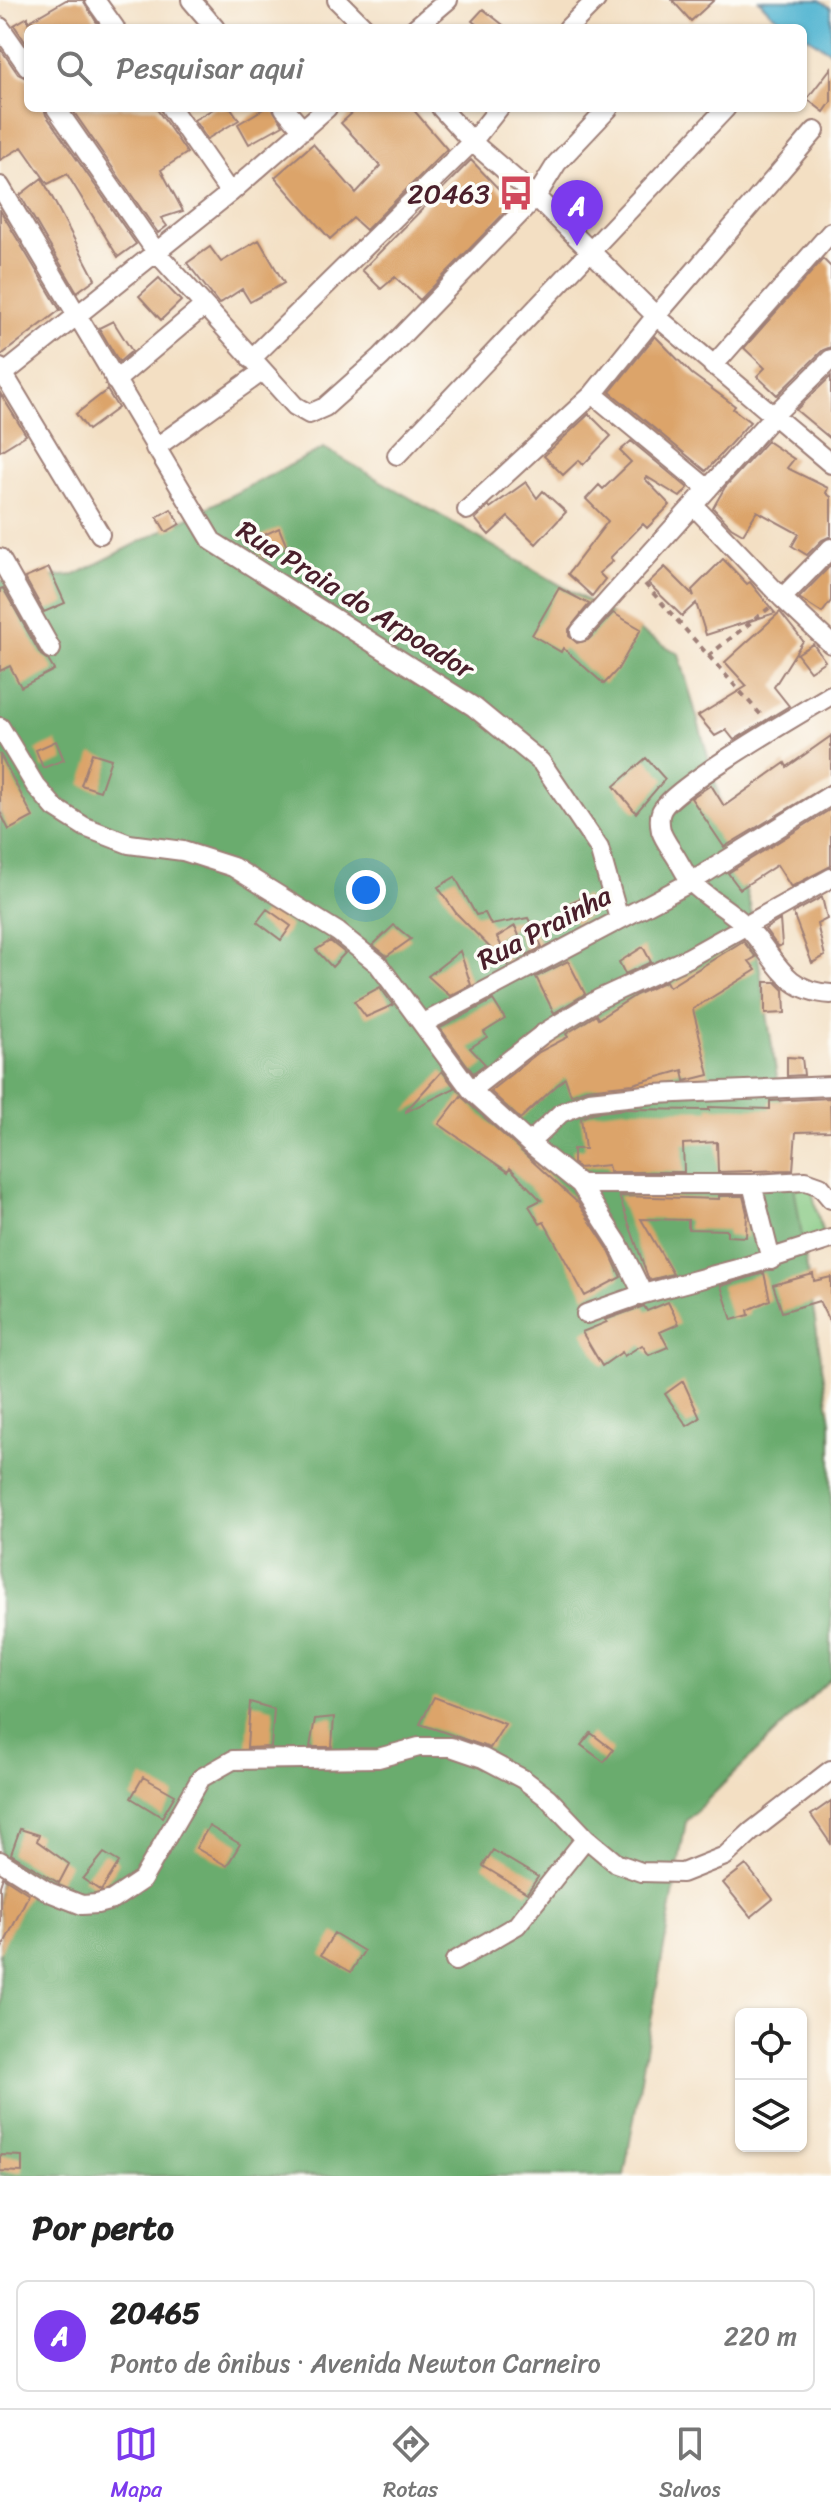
<!DOCTYPE html>
<html lang="pt">
<meta charset="utf-8">
<style>
body{margin:0;font-family:Sriracha,sans-serif;background:#f2f2f2;color:#222}
.controls{position:absolute;right:24px;bottom:24px;display:grid;overflow:hidden;border-radius:12px;box-shadow:0 2px 6px #0004}
.controls button{width:72px;height:72px;display:grid;place-items:center;padding:0;border:0;border-bottom:2px solid #e0e0e0;background:#fff;color:#222;font:40px sans-serif}
.you{position:absolute;left:366px;top:890px;width:28px;height:28px;margin:-20px;border:6px solid #fff;border-radius:50%;background:#1a73e8;box-shadow:0 0 0 12px #1a73e833}
.badge{display:grid;place-items:center;width:52px;height:52px;border-radius:50%;background:#7c3aed;color:#fff;font-size:26px;font-weight:700}
.pin{position:absolute;translate:-50% -66px;filter:drop-shadow(0 2px 4px #0008)}
.pin::after{content:'';position:absolute;top:42px;width:28px;height:24px;background:inherit;clip-path:polygon(0 0,100% 0,50% 100%)}
.list{margin:0;padding:0;list-style:none}
h2{display:flex;justify-content:space-between;align-items:center;height:104px;margin:0;padding:0 32px;font-size:34px}
h2 small{font-size:26px;font-weight:400;color:#767676}
.list li{display:grid;grid-template-columns:52px 1fr auto;gap:24px;align-items:center;box-sizing:border-box;height:112px;margin:0 16px 16px;padding:0 16px;border:2px solid #e0e0e0;border-radius:12px}
.list b{display:block;font-size:30px;white-space:nowrap}
.list p{margin:0;font-size:26px;white-space:nowrap;color:#767676}
.list em{font-size:26px;font-style:normal;color:#767676}
.icon{flex:none;width:44px;height:44px;fill:none;stroke:currentColor;stroke-width:2;stroke-linecap:round;stroke-linejoin:round}
.map{position:relative;flex:none;width:831px;height:2176px;overflow:hidden}
.search{position:absolute;background:#fff;box-shadow:0 2px 6px #0004;left:24px;right:24px;top:24px;height:88px;display:flex;align-items:center;gap:20px;box-sizing:border-box;padding:0 28px;border-radius:12px;color:#767676;font-size:30px}
.sheet{height:232px;background:#fff}
nav{display:flex;justify-content:space-around;align-items:center;box-sizing:border-box;height:112px;border-top:2px solid #e0e0e0;background:#fff;font-size:22px;color:#767676}
nav a{display:grid;justify-items:center;gap:4px}
nav .on{color:#7c3aed}
.map>svg:first-child{display:block}
.green{fill:#83c780;stroke:#667356;stroke-width:2}
.forest{fill:#6aac6e;stroke:#5a664c;stroke-width:2}
.water{fill:#53b5d1;stroke:#4e6a7e;stroke-width:2}
.building{fill:#dca46b}
.lines{fill:none;stroke-linecap:round;stroke-linejoin:round}
.minor-casing{stroke:#9e7f77;stroke-width:22}
.path{stroke:#9e7f77;stroke-width:4;stroke-dasharray:6 6;stroke-linecap:butt}
.minor{stroke:#fff;stroke-width:18}
.labels{text-anchor:middle;stroke-width:7;stroke-linejoin:round;paint-order:stroke}
.poi-label{font-size:28px;fill:#4a1f2b;stroke:#fdfcf7;text-anchor:end}
.street-label{font-size:28px;fill:#4a1f2b;stroke:#fdfcf7}
</style>
<div class="map">
<svg width="831" height="2176" viewBox="0 0 831 2176">
<rect width="100%" height="100%" fill="#fdfcf7"/>
<filter id="ink" filterUnits="userSpaceOnUse"><feTurbulence type="fractalNoise" baseFrequency=".0125" numOctaves="2"/><feDisplacementMap in="SourceGraphic" scale="16" xChannelSelector="R" yChannelSelector="G"/><feConvolveMatrix kernelMatrix="1 2 1 2 8 2 1 2 1" color-interpolation-filters="sRGB"/></filter>
<filter id="wash" filterUnits="userSpaceOnUse"><feTurbulence type="fractalNoise" baseFrequency=".006" numOctaves="4" result="noise"/><feDisplacementMap in="SourceGraphic" scale="32" xChannelSelector="R" yChannelSelector="G"/><feGaussianBlur stdDeviation="1.8" result="paint"/><feColorMatrix in="noise" values="0 0 0 0 0 0 0 0 0 0 0 0 0 0 0 0 0 1.4 0 .05"/><feComposite in="paint" operator="in"/></filter>
<g filter="url(#wash)">
<rect width="100%" height="100%" fill="#f3dfc3"/>
<path class="green" d="M811,1187L823,1235L777,1244L760,1190Z"/>
<path class="forest" d="M324,448L679,654L750,905L831,1422V1678L686,1821L624,2176H0V581L75,575Z"/>
<path class="water" d="M759,0H820L831,8V52L803,34V28C787,28 769,12 759,0Z"/>
<g id="blocks">
<path class="building" d="M66,0H83L100,28H28V46L14,25L28,17V22Z
M672,0H714L691,21Z
M483,9L507,28H481L472,21Z
M0,48L18,74L28,79V108H44L46,115L136,244L118,257L67,174L48,184L22,147L0,160Z
M831,68V102L824,112L807,99Z
M71,108H156L187,153L161,170L183,211L161,218L167,226L158,233Z
M215,108H231L239,120L207,139L194,120Z
M265,108H272L283,125L249,144L238,124Z
M358,108H412L447,149L366,230L353,218L330,239L275,177L313,144L356,193L381,166L341,123Z
M471,160L513,204L420,300L395,277L381,289L362,270Z
M42,178L95,279L77,292L20,195Z
M0,210L60,310L0,356Z
M259,240L284,283L250,302L242,289L219,304L187,263L210,247L221,262Z
M823,259L831,267V347L823,350L777,395L757,376L765,368L744,348Z
M159,278L181,301L161,320L139,296Z
M113,321L132,351L119,362L99,328Z
M655,336L692,374L735,406L733,409L750,422L706,471L610,392Z
M831,376V439L796,410Z
M107,390L118,408L88,430L76,414Z
M0,393L26,435L0,451Z
M589,414L611,436L583,465L579,460L563,475L544,456Z
M631,441L688,488L680,497L647,477L645,479L670,505L647,528L643,524L610,558L613,561L599,573L605,579L592,596L568,574L608,521L586,499L599,485L603,489L631,462L620,451Z
M767,441L794,459L787,468L828,488L826,493L831,497V536L822,540L807,555L792,546L799,534L757,511L743,534L731,527L713,508L725,487Z
M526,482L537,498L543,491L566,512L536,544L508,517L489,535L475,519L489,506L490,508Z
M171,509L180,524L166,532L157,517Z
M279,528L287,547L262,558L253,540Z
M723,559L747,584L750,582L775,613L706,635L696,603L682,616L648,583L665,567L694,596L692,590Z
M831,565V601L822,613L799,598Z
M49,568L65,603L44,612L25,578Z
M3,588L41,655L48,660L54,670L21,687L10,666L0,671V589Z
M559,588L589,604L569,629V636L577,643L588,640L613,613L641,629L618,669L604,684L563,648L561,652L532,635Z
M780,612L803,641L774,687L789,706L734,740L726,730L715,736L698,716L747,686L725,662Z
M813,644L825,661L810,671L797,654Z
M831,736V783L724,847L691,798L711,785L724,806L785,763L787,767Z
M56,741L64,760L43,768L36,750Z
M92,753L111,759L100,791L81,785Z
M0,754L33,817L9,830L0,812Z
M646,758L665,779L636,813L614,786Z
M831,809V866L791,887L777,865L740,889L728,873Z
M455,877L476,915L485,913L491,925L528,918L542,947L527,955L515,926L497,937L510,963L507,965L456,913L438,887Z
M585,896L598,909L576,924L563,906Z
M822,897L827,919L817,924L825,956L812,963L793,913Z
M267,909L291,926L281,940L257,922Z
M780,920L782,945L778,947L765,929Z
M394,925L411,939L387,956L373,945Z
M330,941L345,953L332,967L316,950Z
M743,941L756,957L749,961L756,970L693,1009L709,1075L685,1081L683,1070L633,1084L587,1089L571,1095L565,1078L520,1119L490,1091L539,1052L568,1037L566,1034L596,1015L598,1019L636,995L666,981L669,987Z
M643,947L651,962L625,974L619,962Z
M460,951L471,985L450,996L428,976Z
M568,961L585,994L554,1013L536,977Z
M765,982H776L784,990L785,1013L765,1014Z
M380,987L393,1005L366,1017L354,1001Z
M493,1000L505,1019L484,1032L487,1037L470,1048L485,1064L473,1073L440,1028Z
M787,1057L802,1058L804,1075L787,1076Z
M442,1071L455,1088L406,1112V1111Z
M461,1096L578,1203L608,1249L621,1277L585,1296L544,1222L540,1224L529,1206L541,1200L510,1168L508,1172L439,1124Z
M830,1098L831,1131L796,1132L793,1170L718,1172L717,1142L683,1144L684,1172H610L608,1165L579,1168L573,1163V1149H585L581,1118L592,1113L626,1109L709,1110V1107L770,1109V1101Z
M619,1196L719,1199V1196H743L747,1213L746,1237L727,1236V1230L688,1229V1220L641,1219L673,1274L649,1280Z
M764,1273L770,1300L748,1310L749,1315L732,1320L721,1286Z
M813,1274L814,1281L831,1277V1325L819,1301L782,1312L773,1285Z
M668,1302L679,1324L660,1332L668,1347L649,1355L642,1345L624,1356L622,1352L602,1366L582,1332L607,1322L605,1320L644,1306L647,1311Z
M683,1381L700,1418L687,1426L665,1394Z
M434,1697L505,1724L490,1748L420,1724Z
M250,1702L274,1709L271,1747L247,1748Z
M334,1717L332,1747H310L315,1719Z
M591,1733L613,1750L604,1762L581,1745Z
M143,1777L175,1795L162,1817L131,1798Z
M831,1801V1844L811,1815Z
M209,1826L240,1844L227,1866L196,1848Z
M20,1829L39,1835L37,1841L69,1864L59,1883L11,1854Z
M493,1850L538,1877L527,1893L483,1866Z
M104,1853L119,1862L101,1891L83,1879Z
M746,1865L773,1899L751,1917L723,1883Z
M3,1877L29,1894L0,1952V1886Z
M334,1933L364,1951L351,1972L321,1955Z
M0,2155L22,2156V2172L0,2171Z"/>
</g>
</g>
<g filter="url(#ink)">
<use href="#blocks" fill-opacity="0" stroke="#9e7f77" stroke-width="2"/>
<g class="lines">
<g class="minor-casing">
<path id="minor" d="M95,0L115,28
M191,0L215,28
M337,0L365,28
M0,27L28,67
M415,28L448,0
M568,28L596,0
M56,108L157,253L295,406L309,414L325,407L381,357L536,197L557,163L609,108
M171,108L230,193
M284,108L303,130
M441,108L472,142L536,197L656,316L831,464
M0,186L212,541L474,707L541,762L599,848L619,919
M251,359L472,142L499,108
M713,366L831,232
M0,368L100,534
M0,377L230,193L327,108
M115,381L204,306
M593,394L708,489
M155,448L263,371
M397,455L726,108
M694,506L782,598L831,644
M467,510L593,394L656,316L815,131
M0,558L51,649
M782,598L831,548
M580,632L773,416L831,359
M831,695C804,711 668,790 661,812C659,817 660,826 661,831C664,840 671,849 676,857C681,865 686,876 692,883C708,899 729,909 745,925C776,955 780,991 831,994
M0,727L35,785L55,808L85,827L129,844L183,851L233,867L338,932L378,964L471,1090L529,1143L580,1184L618,1243L643,1294
M424,1023L691,882L831,795
M471,1090L544,1033L599,999L688,958L831,878
M529,1143L561,1113L589,1101L655,1094L831,1086
M580,1184H752L806,1181L820,1186L831,1199
M752,1184L771,1260
M586,1314L643,1294L741,1268L831,1239
M0,1861L49,1892L82,1905L97,1904L112,1900L142,1880L201,1778L233,1760L378,1758L419,1747H451L483,1758L523,1779L548,1798L586,1838L616,1863L641,1872L682,1873L725,1856L751,1832L831,1770
M455,1961L517,1925L586,1838"/>
</g>
<path class="path" d="M645,584L761,715
M708,656L769,608"/>
<use href="#minor" class="minor"/>
</g>
</g>
<defs>
<g id="bus-bare" transform="scale(2.76)"><path d="M-5-6H5V4H4V6H2V4H-2V6H-4V4H-5ZM-3.5-4V0h7V-4ZM-3.5 1.2v1.5H-2V1.2ZM2 1.2v1.5H3.5V1.2Z" fill="#d1495b" stroke="#fdfcf7" stroke-width="2.5" paint-order="stroke"/></g>
</defs>
<g fill-rule="evenodd">
<use href="#bus-bare" x="516" y="193"/>
</g>
<g class="labels">
<g class="poi-label">
<text x="490" y="203">20463</text>
</g>
<g class="street-label">
<text transform="translate(356 599) rotate(32)" y="10">Rua Praia do Arpoador</text>
<text transform="translate(544 927) rotate(-28)" y="10">Rua Prainha</text>
</g>
</g>
</svg>
<div class="controls">
<button><svg class="icon" aria-label="locate" viewBox="0 0 24 24"><circle cx="12" cy="12" r="6"/><path d="M12 2v4M12 18v4M2 12h4M18 12h4"/></svg></button>
<button><svg class="icon" aria-label="layers" viewBox="0 0 24 24"><path d="M12 4l9 5-9 5-9-5zM3 14l9 5 9-5"/></svg></button>
</div>
<div class="you"></div>
<div class="pin badge" style="left:577px;top:246px">A</div>
<div class="search"><svg class="icon" aria-label="search" viewBox="0 0 24 24"><circle cx="10" cy="10" r="6"/><path d="M15 15l6 6"/></svg>Pesquisar aqui</div>
</div>
<section class="sheet">
<h2>Por perto<small></small></h2>
<ul class="list">
<li><span class="badge">A</span><div><b>20465</b><p>Ponto de ônibus · Avenida Newton Carneiro</p></div><em>220 m</em></li>
</ul>
</section>
<nav>
<a class="on"><svg class="icon" aria-label="map" viewBox="0 0 24 24"><path d="M3 6l6-2 6 2 6-2v14l-6 2-6-2-6 2zM9 4v14M15 6v14"/></svg>Mapa</a>
<a><svg class="icon" aria-label="directions" viewBox="0 0 24 24"><path d="M12 3l9 9-9 9-9-9zM9 14v-3h6M13 9l2 2-2 2"/></svg>Rotas</a>
<a><svg class="icon" aria-label="saved" viewBox="0 0 24 24"><path d="M7 4h10v16l-5-4-5 4z"/></svg>Salvos</a>
</nav>
